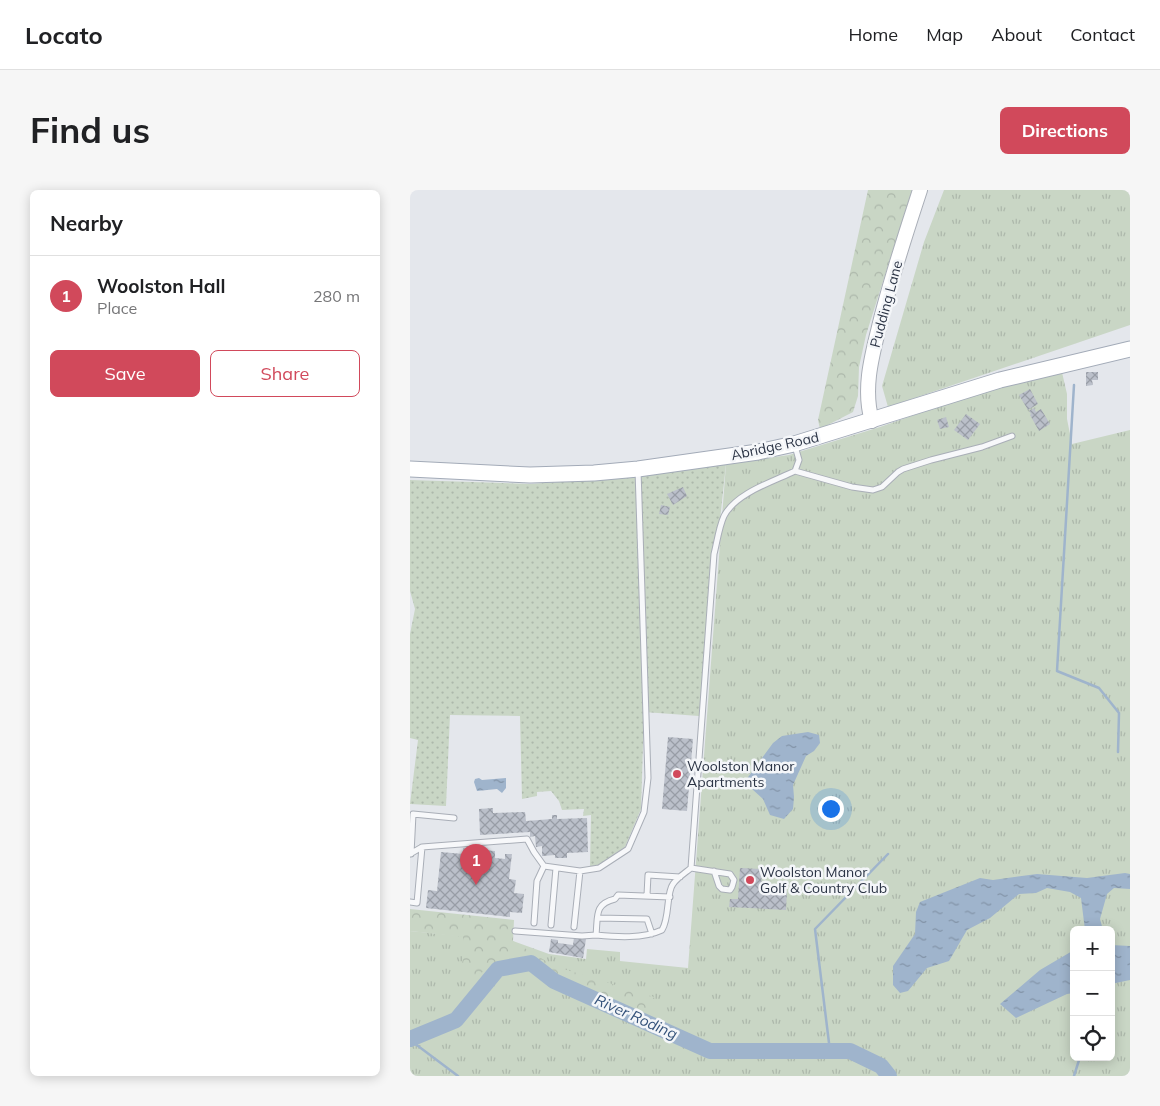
<!DOCTYPE html>
<meta charset="utf-8">
<style>
body{margin:0;font-family:Mulish,sans-serif;background:#f6f6f6;color:#202124}
.controls{position:absolute;right:15px;bottom:15px;display:grid;overflow:hidden;border-radius:8px;box-shadow:0 2px 12px #0003}
.controls button{width:45px;height:45px;display:grid;place-items:center;padding:0;border:0;border-bottom:1px solid #e0e0e0;background:#fff;color:#202124;font:25px sans-serif}
.you{position:absolute;left:420px;top:618px;width:18px;height:18px;margin:-12px;border:4px solid #fff;border-radius:50%;background:#1a73e8;box-shadow:0 0 0 8px #1a73e833}
.badge{display:grid;place-items:center;width:32px;height:32px;border-radius:50%;background:#d1495b;color:#fff;font-size:16px;font-weight:700}
.pin{position:absolute;translate:-50% -41px;filter:drop-shadow(0 1px 2px #0008)}
.pin::after{content:'';position:absolute;top:26px;width:18px;height:15px;background:inherit;clip-path:polygon(0 0,100% 0,50% 100%)}
.list{margin:0;padding:0;list-style:none}
h2{display:flex;justify-content:space-between;align-items:center;height:65px;margin:0;padding:0 20px;font-size:21px}
h2 small{font-size:16px;font-weight:400;color:#757577}
.list li{display:grid;grid-template-columns:32px 1fr auto;gap:15px;align-items:center;box-sizing:border-box;height:80px;padding:0 20px;border-top:1px solid #e0e0e0}
.list b{display:block;font-size:19px;white-space:nowrap}
.list p{margin:0;font-size:16px;white-space:nowrap;color:#757577}
.list em{font-size:16px;font-style:normal;color:#757577}
.actions{display:flex;gap:10px;padding:15px 20px}
.actions a{flex:1;padding:11px 0;border:1px solid #d1495b;border-radius:8px;text-align:center;font-size:18px;color:#d1495b}
.actions .main{background:#d1495b;color:#fff}
.icon{flex:none;width:28px;height:28px;fill:none;stroke:currentColor;stroke-width:2;stroke-linecap:round;stroke-linejoin:round}
.map{position:relative;flex:none;width:720px;height:886px;overflow:hidden;border-radius:8px}
header{display:flex;align-items:center;gap:30px;box-sizing:border-box;height:70px;padding:0 25px;background:#fff;border-bottom:1px solid #e0e0e0}
header strong{font-size:24px}
nav{display:flex;gap:28px;margin-inline-start:auto;font-size:18px}
.intro{display:flex;align-items:center;justify-content:space-between;box-sizing:border-box;height:120px;padding:0 30px}
h1{margin:0;font-size:35px}
.button{padding:12px 22px;border-radius:8px;background:#d1495b;color:#fff;font-size:18px;font-weight:700}
main{display:flex;gap:30px;padding:0 30px}
aside{flex:1;background:#fff;border-radius:8px;box-shadow:0 2px 12px #0003}
.map>svg:first-child{display:block}
.grass{fill:url(#grass-tufts);fill-rule:evenodd}
.forest{fill:url(#forest-crowns)}
.park{fill:url(#park-dots)}
.water{fill:url(#water-ripples)}
.lines{fill:none;stroke-linecap:round;stroke-linejoin:round}
.stream{stroke:#9fb4cc;stroke-width:2.5}
.river{stroke:#9fb4cc;stroke-width:16}
.building{fill:url(#building-cross-hatch)}
.lane-casing{stroke:#a9aeb7;stroke-width:7}
.secondary-casing{stroke:#a9aeb7;stroke-width:16}
.primary-casing{stroke:#a3abb8;stroke-width:17}
.lane{stroke:#f7f8fa;stroke-width:5}
.secondary{stroke:#fff;stroke-width:14}
.primary{stroke:#fff;stroke-width:15}
.poi-dot{fill:#d1495b;stroke:#f4f6f9;stroke-width:2}
.labels{text-anchor:middle;stroke-width:5;stroke-linejoin:round;paint-order:stroke}
.street-label{font-size:14px;fill:#2b3445;stroke:#f4f6f9}
.poi-label{font-size:14px;fill:#2b3445;stroke:#f4f6f9;text-anchor:start}
.water-label{font-size:15px;font-style:italic;fill:#34527a;stroke:#f4f6f9}
</style>
<header>
<strong>Locato</strong>
<nav><a>Home</a><a>Map</a><a>About</a><a>Contact</a></nav>
</header>
<div class="intro"><h1>Find us</h1><a class="button">Directions</a></div>
<main>
<aside>
<h2>Nearby<small></small></h2>
<ul class="list">
<li><span class="badge">1</span><div><b>Woolston Hall</b><p>Place</p></div><em>280 m</em></li>
</ul>
<div class="actions"><a class="main">Save</a><a>Share</a></div>
</aside>
<div class="map">
<svg width="720" height="886" viewBox="0 0 720 886">
<defs>
<pattern id="grass-tufts" width="24" height="20" patternUnits="userSpaceOnUse" patternTransform="scale(1.25)"><rect width="24" height="20" fill="#c9d6c5"/><path d="M3 7l-1-3M5 7V3M7 7l1-3M15 17l-1-3M17 17v-4M19 17l1-3" fill="none" stroke="#adb8ab"/></pattern>
<pattern id="forest-crowns" width="20" height="18" patternUnits="userSpaceOnUse" patternTransform="scale(1.25)"><rect width="20" height="18" fill="#c9d6c5"/><path d="M2 6a3 3 0 1 1 6 0M12 15a3 3 0 1 1 6 0" fill="none" stroke="#adb8ab"/></pattern>
<pattern id="park-dots" width="8" height="8" patternUnits="userSpaceOnUse" patternTransform="scale(1.25)"><rect width="8" height="8" fill="#c9d6c5"/><path d="M2 2h.1M6 6h.1" fill="none" stroke="#adb8ab" stroke-width="1.8" stroke-linecap="round"/></pattern>
<pattern id="water-ripples" width="26" height="14" patternUnits="userSpaceOnUse" patternTransform="scale(1.25)"><rect width="26" height="14" fill="#9fb4cc"/><path d="M2 4q2-2 4 0t4 0M15 11q2-2 4 0t4 0" fill="none" stroke="#8293a7"/></pattern>
<pattern id="building-cross-hatch" width="8" height="8" patternUnits="userSpaceOnUse" patternTransform="scale(1.25)"><rect width="8" height="8" fill="#bbc0ca"/><path d="M0 0l8 8M0 8l8-8" fill="none" stroke="#989da6"/></pattern>
</defs>
<rect width="100%" height="100%" fill="#e4e7ec"/>
<path class="grass" d="M534,0H720V135L478,217L472,196L514,52Z
M651,178L657,204V229L662,254L720,240V886H0V741L103,751L139,764L176,769L177,759L210,762V771L278,778L316,274L379,265L470,237L590,195ZM664,740H701V867H664Z"/>
<path class="forest" d="M458,0H502L456,145L449,177L448,206L443,222L410,239L408,230Z
M0,719L104,730L103,751L144,776L244,807L234,824L143,787L114,769L83,775L62,789L51,782L54,760L53,747L0,741Z"/>
<path class="park" d="M316,274L289,526L234,522L231,619L215,657L188,675L180,677L181,625L173,626L174,619L152,620L149,611L141,601L127,602V606L112,609L110,526L40,525L36,616L0,614L8,550L0,548V444L5,419L0,401V290L120,294L233,286Z"/>
<path class="water" d="M398,542L409,545L410,553L404,561L396,566L383,595L384,607L383,619L374,629L360,625L353,609L342,599L336,590L363,553L372,546Z
M69,588L72,590L96,588V598L92,603L87,599L67,601L64,592L65,589Z
M715,683L720,684V699L704,698L697,704L690,729L693,740H675L671,708L660,702L637,698L626,703L609,704L580,728L557,740L539,771L517,778L498,801L490,803L483,795V776L505,744L506,722L510,712L570,688L583,690L627,684L677,688Z
M701,755L720,756V790L701,794Z
M664,760V803L657,804L606,828L590,814L630,780Z"/>
<g class="lines">
<path class="stream" d="M664,195L647,481L689,498L709,523L708,562
M0,850L48,886
M420,861L405,739L478,664
M664,886L670,867"/>
<path class="river" d="M0,849L46,830L88,779L121,773L144,791L300,861H440L471,876L479,886"/>
</g>
<path class="building" d="M676,182H688V190H682L683,195L676,196Z
M620,199L628,214L618,220L609,205Z
M624,218L626,222L631,219L640,234L629,241L620,225L621,224L619,221Z
M556,224L570,234L558,250L544,240Z
M536,227L539,237L530,239L527,230Z
M273,297L277,306L263,315L257,304Z
M251,315L260,317L258,325L249,324Z
M258,547L283,549L277,621L252,619Z
M83,618V623L115,622L116,631L142,629V625H147V629L177,628L178,662L157,663V668H145V665L132,666V656L126,657L125,646L120,647V642L70,645L69,619Z
M53,658L63,659L62,665L71,666L72,660L85,661V668L95,669V664H102L99,689L106,690L104,703L114,704L112,723L100,722V727L16,718L18,700L27,701L31,662L53,664Z
M330,678L352,679L351,701L377,702L376,720L319,717L320,709H328Z
M164,747L176,749L173,768L139,762L141,749L148,750V753L163,755Z"/>
<g class="lines">
<g class="lane-casing">
<path id="lane" d="M385,281L389,270L385,256
M0,664L12,657L117,649L124,662L134,676L170,681L189,678L218,659L234,622L238,588L228,280
M1,664L3,624L44,628
M281,678L320,684L324,690L322,697L320,700L312,699L309,696L304,681
M237,705L238,685L270,687
M260,707L208,705L205,709C184,714 188,726 186,745C206,747 233,749 252,740C260,727 256,703 263,694C267,688 275,683 281,678L304,364C307,352 309,337 314,326C326,303 362,292 385,281L442,297L463,300L472,297L488,282L493,279L521,270L572,257L602,246
M0,712L7,713L12,657
M188,728L237,729L242,744
M124,733L127,691L134,676
M141,735L146,678
M164,737L170,681
M105,741L172,746L186,745"/>
</g>
<g class="secondary-casing">
<path id="secondary" d="M462,231C452,197 463,162 471,129C482,85 496,43 510,0"/>
</g>
<g class="primary-casing">
<path id="primary" d="M0,279L120,285L184,283L228,279L348,262L384,254L590,190L720,159"/>
</g>
<use href="#lane" class="lane"/>
<use href="#secondary" class="secondary"/>
<use href="#primary" class="primary"/>
</g>
<g class="poi-dot">
<circle cx="267" cy="584" r="5"/>
<circle cx="340" cy="690" r="5"/>
</g>
<g class="labels">
<g class="street-label">
<text transform="translate(476 114) rotate(-75)" y="5">Pudding Lane</text>
<text transform="translate(365 256) rotate(-12)" y="5">Abridge Road</text>
</g>
<g class="poi-label">
<text x="277" y="581">Woolston Manor<tspan x="277" dy="16">Apartments</tspan></text>
<text x="350" y="687">Woolston Manor<tspan x="350" dy="16">Golf &amp; Country Club</tspan></text>
</g>
<g class="water-label">
<text transform="translate(226 827) rotate(24)" y="5">River Roding</text>
</g>
</g>
</svg>
<div class="controls">
<button>+</button>
<button>−</button>
<button><svg class="icon" aria-label="locate" viewBox="0 0 24 24"><circle cx="12" cy="12" r="6"/><path d="M12 2v4M12 18v4M2 12h4M18 12h4"/></svg></button>
</div>
<div class="you"></div>
<div class="pin badge" style="left:66px;top:695px">1</div>
</div>
</main>
